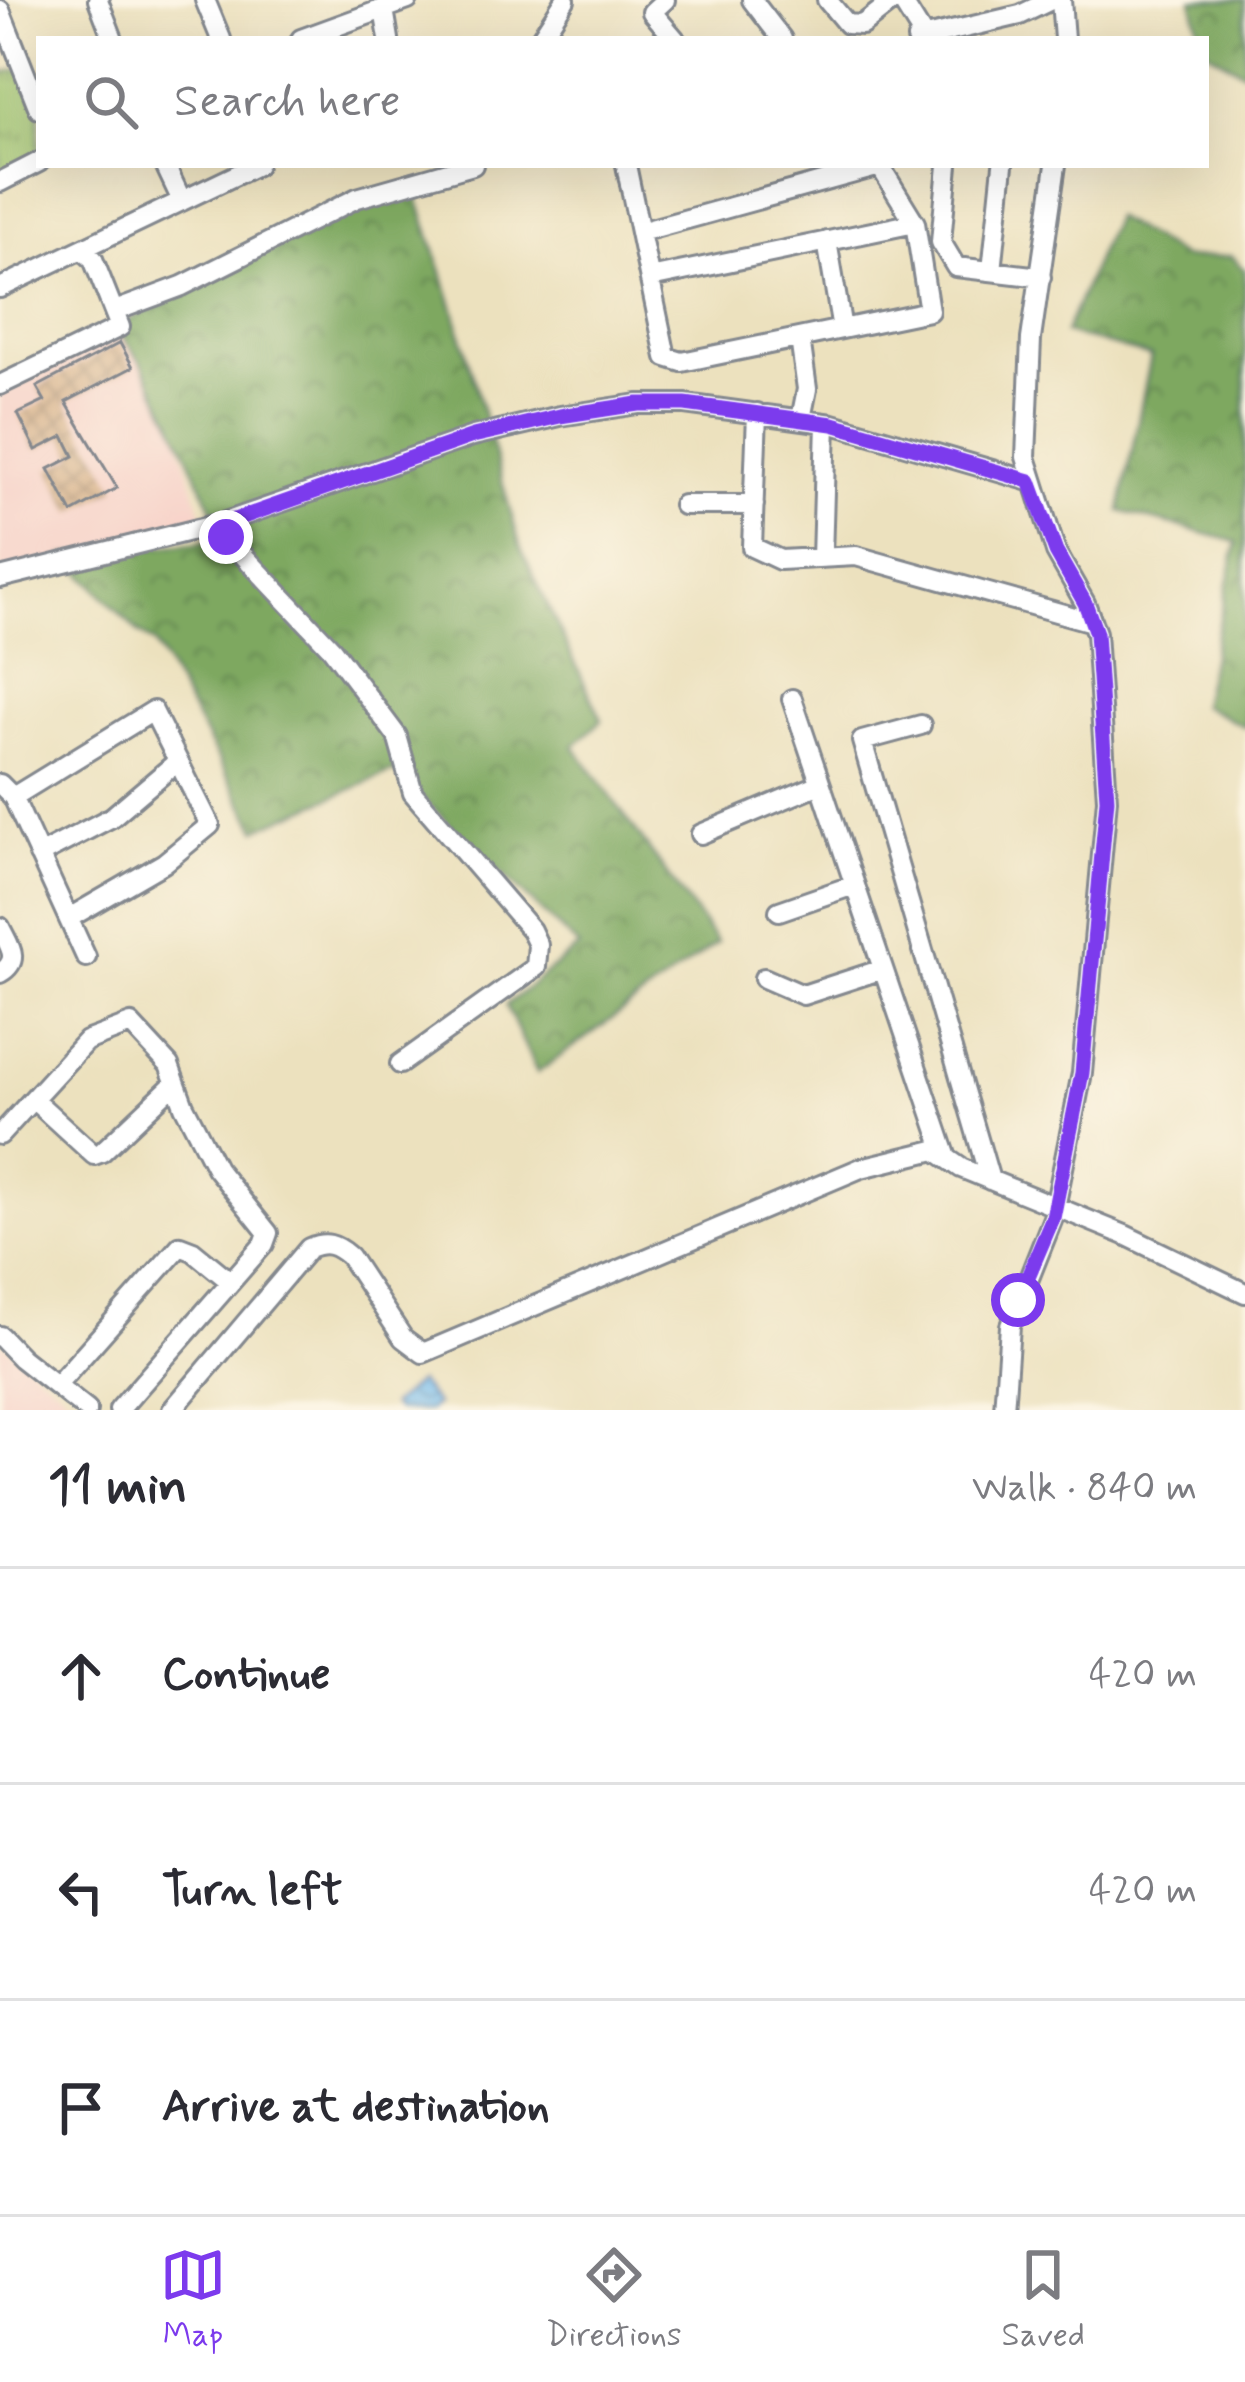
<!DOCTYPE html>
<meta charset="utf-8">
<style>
body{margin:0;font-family:Mynerve,sans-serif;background:#f7f7f7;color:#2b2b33}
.stop{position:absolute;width:36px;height:36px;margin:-27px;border:9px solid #7c3aed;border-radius:50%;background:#fff}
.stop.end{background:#7c3aed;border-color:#fff;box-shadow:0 3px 12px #0008}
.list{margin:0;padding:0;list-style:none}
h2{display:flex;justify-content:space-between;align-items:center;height:156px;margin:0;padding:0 48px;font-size:51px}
h2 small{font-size:39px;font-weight:400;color:#7c7c81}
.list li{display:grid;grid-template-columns:78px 1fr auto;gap:36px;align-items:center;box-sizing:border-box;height:216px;padding:0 48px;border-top:3px solid #e1e1e2}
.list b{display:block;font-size:45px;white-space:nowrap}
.list em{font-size:39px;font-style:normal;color:#7c7c81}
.icon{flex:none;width:66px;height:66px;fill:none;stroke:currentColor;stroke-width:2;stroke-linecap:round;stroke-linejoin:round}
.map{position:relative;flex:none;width:1245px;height:1410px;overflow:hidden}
.search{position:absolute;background:#fff;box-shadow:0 12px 48px #0002;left:36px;right:36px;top:36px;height:132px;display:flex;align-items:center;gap:30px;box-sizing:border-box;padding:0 42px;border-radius:0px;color:#7c7c81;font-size:45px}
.sheet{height:804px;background:#fff}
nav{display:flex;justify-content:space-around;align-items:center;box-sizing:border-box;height:168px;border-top:3px solid #e1e1e2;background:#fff;font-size:33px;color:#7c7c81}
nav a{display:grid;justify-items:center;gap:6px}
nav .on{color:#7c3aed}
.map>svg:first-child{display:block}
.built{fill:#f7d1c8}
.grass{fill:url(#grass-tufts);stroke:#5c7866;stroke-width:3}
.forest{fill:url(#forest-crowns);stroke:#4c6c5f;stroke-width:3}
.water{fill:url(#water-waves);stroke:#4876a6;stroke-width:3}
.building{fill:url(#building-cross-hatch)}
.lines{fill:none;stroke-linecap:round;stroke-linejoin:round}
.minor-casing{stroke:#84888e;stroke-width:24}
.minor{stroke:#fff;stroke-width:18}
.route{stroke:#7c3aed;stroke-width:15}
</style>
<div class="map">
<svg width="1245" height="1410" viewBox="0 0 1245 1410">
<defs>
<pattern id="grass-tufts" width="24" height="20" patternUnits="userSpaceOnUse" patternTransform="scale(3)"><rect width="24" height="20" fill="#9ec26d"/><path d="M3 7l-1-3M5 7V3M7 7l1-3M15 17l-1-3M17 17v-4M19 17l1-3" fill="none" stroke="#809e5d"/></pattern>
<pattern id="forest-crowns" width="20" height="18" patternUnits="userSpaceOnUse" patternTransform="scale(3)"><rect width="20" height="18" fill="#7ea860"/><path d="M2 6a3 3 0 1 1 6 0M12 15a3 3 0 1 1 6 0" fill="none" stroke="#668952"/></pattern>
<pattern id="water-waves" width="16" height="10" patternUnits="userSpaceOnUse" patternTransform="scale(3)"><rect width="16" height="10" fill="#76bced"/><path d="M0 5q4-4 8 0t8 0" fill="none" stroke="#6099c3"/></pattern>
<pattern id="building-cross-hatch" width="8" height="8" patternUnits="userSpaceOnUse" patternTransform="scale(3)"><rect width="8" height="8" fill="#d7b088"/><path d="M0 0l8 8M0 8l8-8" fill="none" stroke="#ae9072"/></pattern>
</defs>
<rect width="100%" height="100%" fill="#fcf5e5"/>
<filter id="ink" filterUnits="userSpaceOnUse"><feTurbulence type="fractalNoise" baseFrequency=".00833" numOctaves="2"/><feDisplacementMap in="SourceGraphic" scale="24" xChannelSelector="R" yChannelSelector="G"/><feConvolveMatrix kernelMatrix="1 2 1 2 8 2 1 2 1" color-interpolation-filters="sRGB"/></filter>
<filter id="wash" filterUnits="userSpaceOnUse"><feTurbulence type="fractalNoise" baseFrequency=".004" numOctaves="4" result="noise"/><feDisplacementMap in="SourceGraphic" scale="48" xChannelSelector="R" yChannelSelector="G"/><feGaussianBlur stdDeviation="2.7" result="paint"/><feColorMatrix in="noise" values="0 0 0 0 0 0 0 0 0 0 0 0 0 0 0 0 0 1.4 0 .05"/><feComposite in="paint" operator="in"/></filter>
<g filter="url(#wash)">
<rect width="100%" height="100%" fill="#ece1be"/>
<path class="built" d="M118,332L142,363L174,425L206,525L0,575V395Z
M0,1342L84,1410H0Z"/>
<path class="grass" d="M23,68L39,109V162L0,182V74Z"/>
<path class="forest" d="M1192,0H1245V73L1206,50V39H1202Z
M415,189L454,309L521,549L602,720L574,746L717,943L537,1073L506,1005L579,947L394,771L257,829L154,643L139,633L65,556L211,541L213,511L174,425L142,363L118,332L125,322L361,207Z
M1114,217L1184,258L1232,256L1245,270V727L1201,705L1237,542L1120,511L1151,356L1065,333Z"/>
<path class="water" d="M418,1382L436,1404L429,1410H396L391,1405Z"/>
<g id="blocks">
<path class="building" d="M120,343L133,367L66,402L117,488L72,513L49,469L74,456L64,436L36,450L18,414L45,401L37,387Z"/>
</g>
</g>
<g filter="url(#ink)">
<use href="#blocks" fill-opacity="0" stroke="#84888e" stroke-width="3"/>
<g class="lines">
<g class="minor-casing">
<path id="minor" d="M98,0L113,39
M205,0L221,39
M665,0L652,12L675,39
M752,0L782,39
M827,0L847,24L862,25L894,0
M901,0L924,37
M1061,0L1064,39
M384,9L389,39
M0,10L39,109
M301,39L408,0
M540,39L565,0
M917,39L1020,15L1051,0
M165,165L182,201
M626,165L666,357L682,362L929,311L915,223L880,166L640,232
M948,165L941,242L956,267L1041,277
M0,182L39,162
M827,241L842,329
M992,271L1003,165
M650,278L915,223
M0,288L257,165
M115,311L182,286L357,198L473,165
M800,338L807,389L801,419
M0,385L120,327L93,259L83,250
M757,413L752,547L780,560L856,556L1092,622
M683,505H754
M222,523L226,537L332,649L397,736L413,793L531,930L538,945L536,967L400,1064
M822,558L826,423
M0,578L222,523L473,436L560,416L638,404H685L833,424L1030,481
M792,699L947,1158
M921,725L862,741L990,1180
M0,784L13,797L86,957
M13,797L153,711L210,825L164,863L69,918
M701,834L820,784
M39,855L112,817L178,761
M779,911L854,885
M0,927C9,946 22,960 0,973
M764,978L803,995L883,969
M33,1099L94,1155L102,1152L175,1083
M0,1135L86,1041L131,1024L169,1065L184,1106L216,1168L268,1233L264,1244L119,1410
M0,1336L21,1358L87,1410
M57,1385L180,1246L193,1251L231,1282
M172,1410L309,1248C326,1241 335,1244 349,1256L403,1338L423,1353L861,1168L935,1150L961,1168L1125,1235L1245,1293
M1004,1410L1010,1326L1053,1218L1082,1073L1107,799L1096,633L1085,603L1056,552L1026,457L1031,339L1056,165"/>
</g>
<use href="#minor" class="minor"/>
</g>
</g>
<g class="lines" filter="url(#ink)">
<path class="route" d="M226,537L223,524L473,436L560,416L638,404H685L833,424L1030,481L1056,552L1085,603L1096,633L1107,799L1082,1073L1053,1218L1018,1300"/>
</g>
</svg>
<div class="stop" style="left:1018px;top:1300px"></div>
<div class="stop end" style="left:226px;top:537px"></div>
<div class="search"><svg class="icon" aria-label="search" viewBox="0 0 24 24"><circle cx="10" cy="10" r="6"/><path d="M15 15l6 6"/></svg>Search here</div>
</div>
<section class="sheet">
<h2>11 min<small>Walk · 840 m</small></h2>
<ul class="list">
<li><svg class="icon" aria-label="ahead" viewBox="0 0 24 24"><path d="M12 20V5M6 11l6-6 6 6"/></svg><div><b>Continue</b></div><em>420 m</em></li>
<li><svg class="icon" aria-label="left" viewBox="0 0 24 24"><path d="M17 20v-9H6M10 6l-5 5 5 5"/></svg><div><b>Turn left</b></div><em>420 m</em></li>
<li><svg class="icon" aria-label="arrive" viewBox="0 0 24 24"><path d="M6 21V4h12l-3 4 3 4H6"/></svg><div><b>Arrive at destination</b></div></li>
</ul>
</section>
<nav>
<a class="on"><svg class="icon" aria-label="map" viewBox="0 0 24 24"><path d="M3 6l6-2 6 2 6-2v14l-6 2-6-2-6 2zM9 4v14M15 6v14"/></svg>Map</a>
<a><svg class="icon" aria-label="directions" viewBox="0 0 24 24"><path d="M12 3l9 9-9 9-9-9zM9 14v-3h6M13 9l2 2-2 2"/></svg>Directions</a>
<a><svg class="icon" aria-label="saved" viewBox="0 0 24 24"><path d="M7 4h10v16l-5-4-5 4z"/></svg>Saved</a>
</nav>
